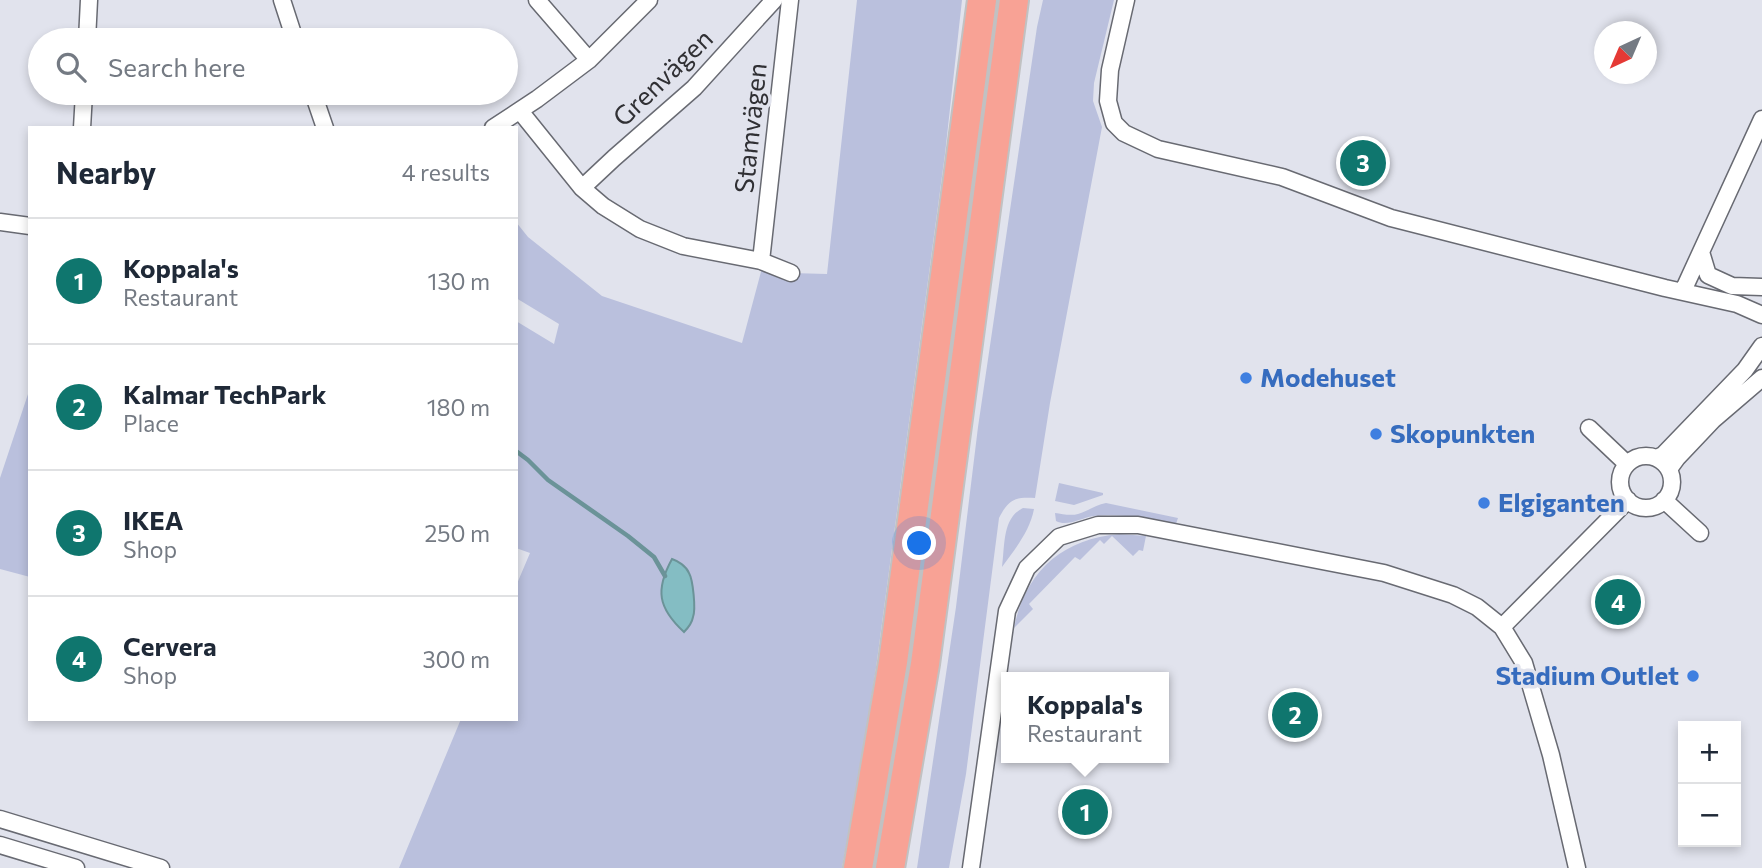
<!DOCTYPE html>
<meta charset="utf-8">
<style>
body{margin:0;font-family:Commissioner,sans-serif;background:#f6f6f7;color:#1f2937}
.controls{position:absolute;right:21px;bottom:21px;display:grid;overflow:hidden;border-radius:0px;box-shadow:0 4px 10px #0003}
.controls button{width:63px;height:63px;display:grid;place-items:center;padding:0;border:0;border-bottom:2px solid #e0e1e3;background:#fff;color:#1f2937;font:35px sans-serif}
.compass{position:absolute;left:1594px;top:21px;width:63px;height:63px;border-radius:50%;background:#fff;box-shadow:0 4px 10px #0003;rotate:224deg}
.you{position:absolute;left:920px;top:544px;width:24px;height:24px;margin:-18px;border:5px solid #fff;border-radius:50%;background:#1a73e8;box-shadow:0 0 0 10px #1a73e833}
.badge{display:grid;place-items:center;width:46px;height:46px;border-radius:50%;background:#0f766e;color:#fff;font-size:23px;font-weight:700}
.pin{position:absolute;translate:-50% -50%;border:4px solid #fff;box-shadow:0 2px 7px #0006}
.popup{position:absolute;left:1001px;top:672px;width:168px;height:91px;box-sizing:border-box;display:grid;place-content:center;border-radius:0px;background:#fff;filter:drop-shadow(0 2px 5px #0005);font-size:23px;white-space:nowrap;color:#747a83}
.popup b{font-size:26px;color:#1f2937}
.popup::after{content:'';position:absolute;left:50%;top:100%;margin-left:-14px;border:14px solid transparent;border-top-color:#fff}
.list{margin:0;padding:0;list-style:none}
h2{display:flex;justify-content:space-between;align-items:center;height:91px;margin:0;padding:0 28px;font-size:30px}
h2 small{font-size:23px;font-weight:400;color:#747a83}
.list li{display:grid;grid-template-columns:46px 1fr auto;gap:21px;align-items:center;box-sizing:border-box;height:126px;padding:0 28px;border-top:2px solid #e0e1e3}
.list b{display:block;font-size:26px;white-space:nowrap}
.list p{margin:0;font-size:23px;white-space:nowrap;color:#747a83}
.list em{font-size:23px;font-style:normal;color:#747a83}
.icon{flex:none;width:38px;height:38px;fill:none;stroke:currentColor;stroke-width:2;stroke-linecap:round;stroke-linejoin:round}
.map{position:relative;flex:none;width:1762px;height:868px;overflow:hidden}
.search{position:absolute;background:#fff;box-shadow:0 4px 10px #0003;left:28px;top:28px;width:490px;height:77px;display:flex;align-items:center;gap:18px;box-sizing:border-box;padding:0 24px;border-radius:38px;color:#747a83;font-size:26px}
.panel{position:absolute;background:#fff;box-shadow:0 4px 10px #0003;left:28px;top:126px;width:490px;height:595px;border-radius:0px}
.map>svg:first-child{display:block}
.green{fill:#bac0dd}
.water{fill:#84bdc3;stroke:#6b9398;stroke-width:2}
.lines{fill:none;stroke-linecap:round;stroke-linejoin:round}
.stream{stroke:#6b9398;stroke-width:4.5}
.minor-casing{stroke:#686a72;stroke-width:19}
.motorway-casing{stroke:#c1c1c2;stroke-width:32}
.minor{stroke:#fff;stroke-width:16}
.motorway{stroke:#f8a295;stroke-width:28}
.shop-dot{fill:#3f7fe0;stroke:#e1e3ed;stroke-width:2.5}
.labels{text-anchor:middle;stroke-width:7;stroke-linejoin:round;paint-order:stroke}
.street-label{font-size:26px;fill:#303034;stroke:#e1e3ed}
.shop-label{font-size:26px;font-weight:bold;fill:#366cbe;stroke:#e1e3ed;text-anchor:start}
</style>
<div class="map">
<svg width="1762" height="868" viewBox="0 0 1762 868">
<rect width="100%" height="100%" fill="#e1e3ed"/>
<path class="green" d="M857,0H962L945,154L876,668L859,776L842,868H399L461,719H516V586L530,553L516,548V321L554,344L559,324L516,298V222L528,237L602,296L742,343L762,268L791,273L827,274Z
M1043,0H1114L1094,83L1093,101L1102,127L1050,403L1035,498C1014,497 1009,499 999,518L966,774L949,868H917L956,607L978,427L1037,27Z
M30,388V577L0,569V478Z
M1059,483L1103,493V495L1074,505L1055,501Z
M1106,503L1178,518L1176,524C1150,519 1120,513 1093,516C1081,518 1067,527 1056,521L1055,513C1062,514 1071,516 1078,514C1088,511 1095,505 1106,503Z
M1023,508L1034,509C1030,531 1015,549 1002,567C1005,546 1002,518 1023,508Z
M1119,534L1146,536L1143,551L1139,550L1133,556L1112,536L1104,544L1100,540L1080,560L1075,557L1029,604L1033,609L1014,628C1025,572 1062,539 1119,534Z"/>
<path class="water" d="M672,559C678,561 686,566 689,573C693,580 696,609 693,617C692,623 689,627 684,632C658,608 655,590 672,559Z"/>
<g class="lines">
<path class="stream" d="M516,451L528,460L548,480L628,536L654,557L665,576"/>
<g class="minor-casing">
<path id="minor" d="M282,0L295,40
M537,0L589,60
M1126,0L1110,70L1108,101L1114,123L1124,133L1158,149L1282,177L1391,218L1665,288L1737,304L1762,315
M87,40L89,0
M313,93L325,128
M520,111L582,188L603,206L640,229L683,246L761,261L791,273
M82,128L84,93
M493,128L537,99L589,60L649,0
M582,188L614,158L694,88L774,0
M0,222L30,226
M1701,252L1708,275L1732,286L1762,287
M761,261L790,0
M1683,291L1762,119
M1589,428L1627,464
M1620 482a26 26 0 1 1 52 0a26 26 0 1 1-52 0Z
M1657,458L1663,455L1745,370L1762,346
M1669,469L1677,458L1713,420L1762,378
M1664,500L1700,533
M1502,627L1628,500
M0,819L161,868
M0,845L76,868
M971,868L1007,611L1027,568L1059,537L1098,525H1138L1384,573L1453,595L1477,607L1502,627L1524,663L1551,755L1577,868"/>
</g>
<g class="motorway-casing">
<path id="motorway" d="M858,868L893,662L982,0
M890,868L925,664L1014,0"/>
</g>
<use href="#minor" class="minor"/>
<use href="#motorway" class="motorway"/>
</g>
<g class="shop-dot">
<circle cx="1246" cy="378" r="7"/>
<circle cx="1376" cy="434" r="7"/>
<circle cx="1484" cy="503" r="7"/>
<circle cx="1693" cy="676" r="7"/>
</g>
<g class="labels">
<g class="street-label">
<text transform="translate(663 78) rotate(-44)" y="9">Grenvägen</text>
<text transform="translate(751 128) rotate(-84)" y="9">Stamvägen</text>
</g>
<g class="shop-label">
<text x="1260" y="387">Modehuset</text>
<text x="1390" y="443">Skopunkten</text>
<text x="1498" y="512">Elgiganten</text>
<text x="1679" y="685" text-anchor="end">Stadium Outlet</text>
</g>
</g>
</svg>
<div class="controls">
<button>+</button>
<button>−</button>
</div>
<svg class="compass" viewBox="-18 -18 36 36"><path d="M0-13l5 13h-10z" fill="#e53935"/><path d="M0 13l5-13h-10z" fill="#747a83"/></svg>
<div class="you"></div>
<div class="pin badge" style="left:1085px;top:812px">1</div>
<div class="popup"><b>Koppala's</b>Restaurant</div>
<div class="pin badge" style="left:1295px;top:715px">2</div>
<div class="pin badge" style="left:1363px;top:163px">3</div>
<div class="pin badge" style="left:1618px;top:602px">4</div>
<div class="search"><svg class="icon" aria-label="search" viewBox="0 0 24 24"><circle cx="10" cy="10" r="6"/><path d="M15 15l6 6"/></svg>Search here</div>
<section class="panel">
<h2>Nearby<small>4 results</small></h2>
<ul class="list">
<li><span class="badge">1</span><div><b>Koppala's</b><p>Restaurant</p></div><em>130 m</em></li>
<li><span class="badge">2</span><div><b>Kalmar TechPark</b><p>Place</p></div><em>180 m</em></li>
<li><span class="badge">3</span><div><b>IKEA</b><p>Shop</p></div><em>250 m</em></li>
<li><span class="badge">4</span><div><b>Cervera</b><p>Shop</p></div><em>300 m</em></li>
</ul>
</section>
</div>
